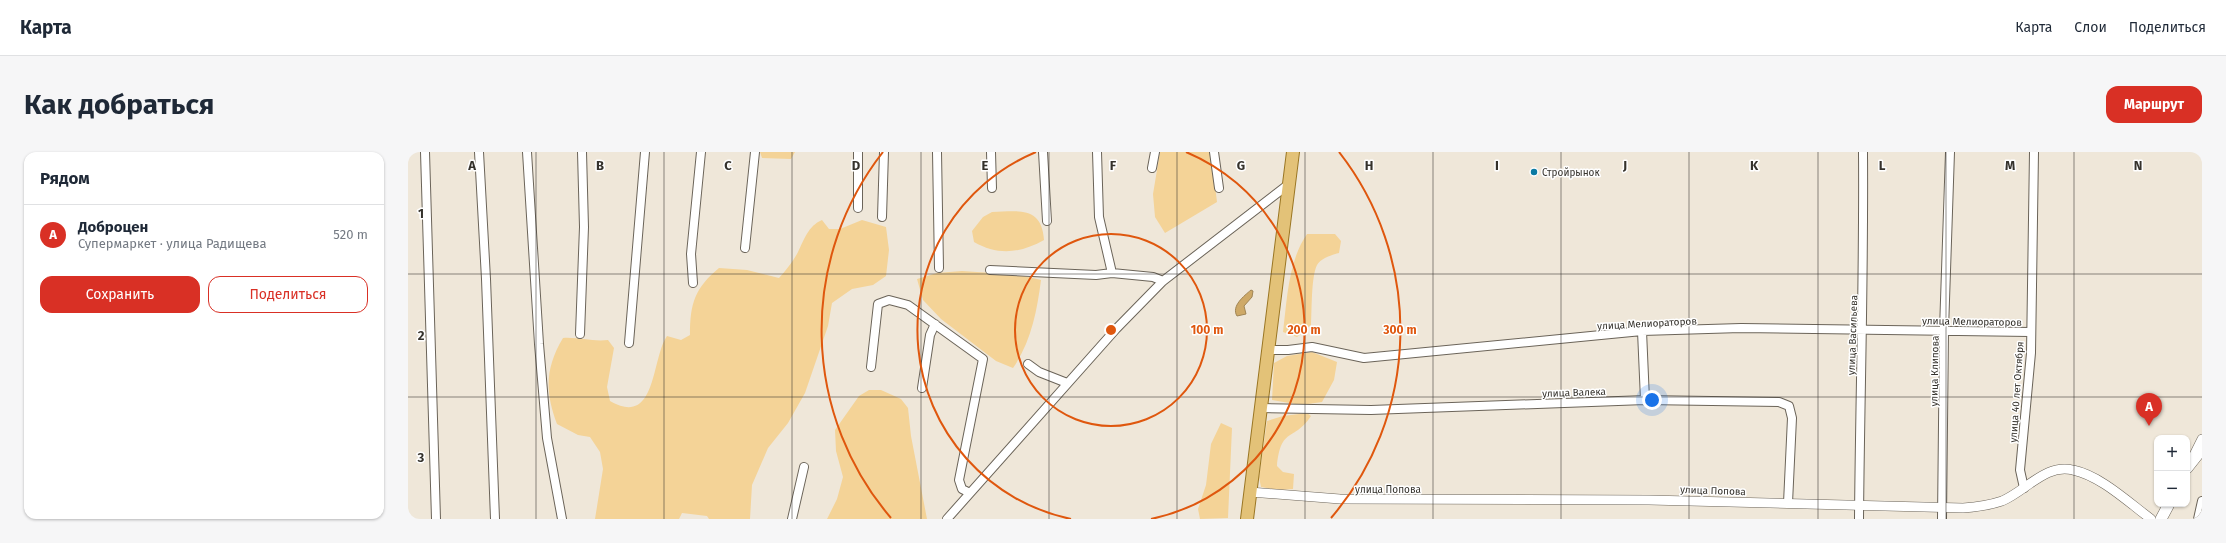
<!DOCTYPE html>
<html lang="ru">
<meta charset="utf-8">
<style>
body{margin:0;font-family:"Fira Sans",sans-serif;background:#f6f6f7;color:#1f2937}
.controls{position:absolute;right:12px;bottom:12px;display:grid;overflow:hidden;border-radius:8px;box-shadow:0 1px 3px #0004}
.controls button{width:36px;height:36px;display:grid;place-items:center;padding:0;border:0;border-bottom:1px solid #e0e1e3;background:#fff;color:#1f2937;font:20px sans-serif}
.you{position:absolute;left:1244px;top:248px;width:14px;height:14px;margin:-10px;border:3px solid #fff;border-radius:50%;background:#1a73e8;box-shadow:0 0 0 6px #1a73e833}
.badge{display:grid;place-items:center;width:26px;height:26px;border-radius:50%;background:#d93025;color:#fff;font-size:13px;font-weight:700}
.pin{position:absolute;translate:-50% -33px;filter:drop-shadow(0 1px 2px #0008)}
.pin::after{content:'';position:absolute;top:21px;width:14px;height:12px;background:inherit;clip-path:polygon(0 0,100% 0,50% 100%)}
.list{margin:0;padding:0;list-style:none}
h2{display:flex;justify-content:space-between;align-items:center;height:52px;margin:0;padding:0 16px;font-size:17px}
h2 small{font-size:13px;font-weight:400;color:#747a83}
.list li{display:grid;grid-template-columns:26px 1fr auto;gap:12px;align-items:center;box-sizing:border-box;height:60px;padding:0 16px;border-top:1px solid #e0e1e3}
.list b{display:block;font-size:15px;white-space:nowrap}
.list p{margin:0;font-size:13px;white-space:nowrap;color:#747a83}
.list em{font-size:13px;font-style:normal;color:#747a83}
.actions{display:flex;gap:8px;padding:12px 16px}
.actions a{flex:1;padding:9px 0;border:1px solid #d93025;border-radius:12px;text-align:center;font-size:14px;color:#d93025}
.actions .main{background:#d93025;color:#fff}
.map{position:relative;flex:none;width:1794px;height:367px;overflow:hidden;border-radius:12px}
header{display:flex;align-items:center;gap:24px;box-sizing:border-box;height:56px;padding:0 20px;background:#fff;border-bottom:1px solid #e0e1e3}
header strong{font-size:19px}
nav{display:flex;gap:22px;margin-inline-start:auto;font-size:14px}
.intro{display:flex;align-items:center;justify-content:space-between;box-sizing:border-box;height:96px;padding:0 24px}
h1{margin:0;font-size:28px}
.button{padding:10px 18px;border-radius:12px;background:#d93025;color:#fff;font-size:14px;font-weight:700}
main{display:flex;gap:24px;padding:0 24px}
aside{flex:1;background:#fff;border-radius:12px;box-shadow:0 1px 3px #0004}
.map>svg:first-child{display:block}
.green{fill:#f4d397}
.water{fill:#cea967;stroke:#a08555}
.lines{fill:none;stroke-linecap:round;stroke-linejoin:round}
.minor-casing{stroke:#6b6459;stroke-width:10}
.tertiary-casing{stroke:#6b6459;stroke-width:10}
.secondary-casing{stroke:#6b6459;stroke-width:12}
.primary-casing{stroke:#9a7623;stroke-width:14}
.minor{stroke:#fff;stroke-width:8}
.tertiary{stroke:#fff;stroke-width:9}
.secondary{stroke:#fff;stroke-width:11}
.primary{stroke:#e3c278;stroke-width:12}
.grid{fill:none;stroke:#35322c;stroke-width:1;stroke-opacity:0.55}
.ring{fill:none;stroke:#df570e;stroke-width:2}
.poi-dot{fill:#0a7aa3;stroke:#fff;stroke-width:1.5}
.labels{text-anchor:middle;stroke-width:3;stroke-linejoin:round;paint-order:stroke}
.poi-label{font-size:10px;fill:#35322c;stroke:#fff;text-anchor:start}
.street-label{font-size:10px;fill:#35322c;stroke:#fff}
.grid-label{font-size:13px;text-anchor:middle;font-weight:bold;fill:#35322c;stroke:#fff;stroke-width:3;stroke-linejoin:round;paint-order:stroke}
.centre{fill:#df570e;stroke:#fff;stroke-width:2}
.ring-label{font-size:12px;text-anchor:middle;font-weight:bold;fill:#df570e;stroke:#fff;stroke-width:3;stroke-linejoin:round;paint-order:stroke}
</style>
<header>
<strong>Карта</strong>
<nav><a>Карта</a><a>Слои</a><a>Поделиться</a></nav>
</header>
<div class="intro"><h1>Как добраться</h1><a class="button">Маршрут</a></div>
<main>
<aside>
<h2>Рядом<small></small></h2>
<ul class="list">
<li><span class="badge">A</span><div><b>Доброцен</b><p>Супермаркет · улица Радищева</p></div><em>520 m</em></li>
</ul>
<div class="actions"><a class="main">Сохранить</a><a>Поделиться</a></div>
</aside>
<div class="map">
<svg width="1794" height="367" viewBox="0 0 1794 367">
<rect width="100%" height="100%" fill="#efe7d9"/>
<path class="green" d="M352,0H387L383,7L354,6Z
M752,0H803L809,50L757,81L747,65L745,42Z
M584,60C610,59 634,54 636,88C613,101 590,104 566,90L564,79L575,65Z
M414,68L421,77H432L454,68L478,75L481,98L478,124L465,133L444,137L424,151L420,174L397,241L380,271L360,296L344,333L342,367H301L299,364L274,361L271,367H187L195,317L192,300L182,285L170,283L149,272C137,240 137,216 155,186C171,185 185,190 200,188L206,196L199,235L202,249C249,276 243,207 259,184L273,188L282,183C282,151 287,136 311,116L339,118L371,126C378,118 385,110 390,100C396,88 400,74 414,68Z
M899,82H927L933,89L931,101C924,103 913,106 909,113C903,125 904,159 903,173L889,185L875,180C879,149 880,109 899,82Z
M554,119L612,123L633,128C629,159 623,190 605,216L588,209L533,167L515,148L509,127L529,121Z
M904,200L929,210L926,228L914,250L893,253L864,248L866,211L879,204Z
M461,238H473L493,247L500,256L503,284L519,367H419L429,347L435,325L428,299L427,278L451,244Z
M899,261L903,264C886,290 873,274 869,314L875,320L886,322L885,337L870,338L853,335L851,325L859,269L875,264Z
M813,271L824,276L820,366L792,367L790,357L798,333L803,292Z"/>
<path class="water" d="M843,138L845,139L844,145L836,154L838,162L829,164C823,154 836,144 843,138Z"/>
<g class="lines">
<g class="minor-casing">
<path id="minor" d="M17,0L28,367
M71,0L78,127L87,367
M119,0L131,192L139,286L154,367
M529,0L531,116
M583,0L584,36
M635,0L639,69
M689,0L691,65L704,121L745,125L755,129
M806,0L811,36
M744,16L747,0
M450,56V0
M474,65L476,0
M337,96L347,0
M582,118L688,123L704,121
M285,131L283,102L293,0
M1234,179L1237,248
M172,182L176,75L174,0
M221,191L237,0
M860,198H880L904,195L956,206L1234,179L1333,176L1622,180
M620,212L631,220L659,231
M463,215L470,152L481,148L500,153L575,207L551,328L554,337L562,341
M514,236L522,183L527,172
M853,256L963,258L1237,248L1371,250L1381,254L1384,266L1380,351
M1616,336L1612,318L1623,201L1626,0
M384,367L396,315
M539,367L708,177L755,129L881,32
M1451,367C1452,245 1456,122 1455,0
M1534,367L1536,178L1542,0
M1790,367L1794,349"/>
</g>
<g class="tertiary-casing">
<path id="tertiary" d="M1786,303L1794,287
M842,340L932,347L1241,348L1555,356C1569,355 1582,353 1594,349C1618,339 1638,311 1665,318C1693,324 1720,350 1743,367"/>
</g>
<g class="secondary-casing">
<path id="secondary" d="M1779,316L1794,297
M1753,367L1761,352"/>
</g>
<g class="primary-casing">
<path id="primary" d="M839,367L885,0"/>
</g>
<use href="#minor" class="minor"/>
<use href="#tertiary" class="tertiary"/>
<use href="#secondary" class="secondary"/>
<use href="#primary" class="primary"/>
</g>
<path class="grid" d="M128,0V367M256,0V367M384,0V367M513,0V367M641,0V367M769,0V367M897,0V367M1025,0V367M1153,0V367M1281,0V367M1410,0V367M1538,0V367M1666,0V367M0,122H1794M0,245H1794"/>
<g class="ring">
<circle cx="703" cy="178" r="96"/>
<path d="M663 367A193 193 0 0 1 628 0M778 0A193 193 0 0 1 743 367"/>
<path d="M483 366A289 289 0 0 1 475 0M931 0A289 289 0 0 1 923 366"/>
</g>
<circle class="poi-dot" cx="1126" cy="20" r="4"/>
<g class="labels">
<g class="poi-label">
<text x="1134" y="24">Стройрынок</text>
</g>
<g class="street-label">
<text transform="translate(1564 169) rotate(1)" y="4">улица Мелиораторов</text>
<text transform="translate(1239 171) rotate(-3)" y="4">улица Мелиораторов</text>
<text transform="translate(1444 183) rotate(-88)" y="4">улица Васильева</text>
<text transform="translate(1526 219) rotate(-89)" y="4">улица Клипова</text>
<text transform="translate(1166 240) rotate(-2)" y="4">улица Валека</text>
<text transform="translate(1608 240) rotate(-86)" y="4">улица 40 лет Октября</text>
<text x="980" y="341">улица Попова</text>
<text transform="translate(1305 338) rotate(2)" y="4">улица Попова</text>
</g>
</g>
<g class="grid-label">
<text x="64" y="18">A</text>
<text x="192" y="18">B</text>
<text x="320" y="18">C</text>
<text x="448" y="18">D</text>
<text x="577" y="18">E</text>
<text x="705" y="18">F</text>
<text x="833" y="18">G</text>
<text x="961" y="18">H</text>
<text x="1089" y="18">I</text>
<text x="1217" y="18">J</text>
<text x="1346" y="18">K</text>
<text x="1474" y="18">L</text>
<text x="1602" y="18">M</text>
<text x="1730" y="18">N</text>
<text x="13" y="66">1</text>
<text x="13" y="188">2</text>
<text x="13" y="310">3</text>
</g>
<circle cx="703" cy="178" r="6" class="centre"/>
<g class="ring-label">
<text x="799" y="182">100 m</text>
<text x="896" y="182">200 m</text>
<text x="992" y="182">300 m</text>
</g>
</svg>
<div class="controls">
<button>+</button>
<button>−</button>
</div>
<div class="you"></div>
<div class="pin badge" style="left:1741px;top:274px">A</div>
</div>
</main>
